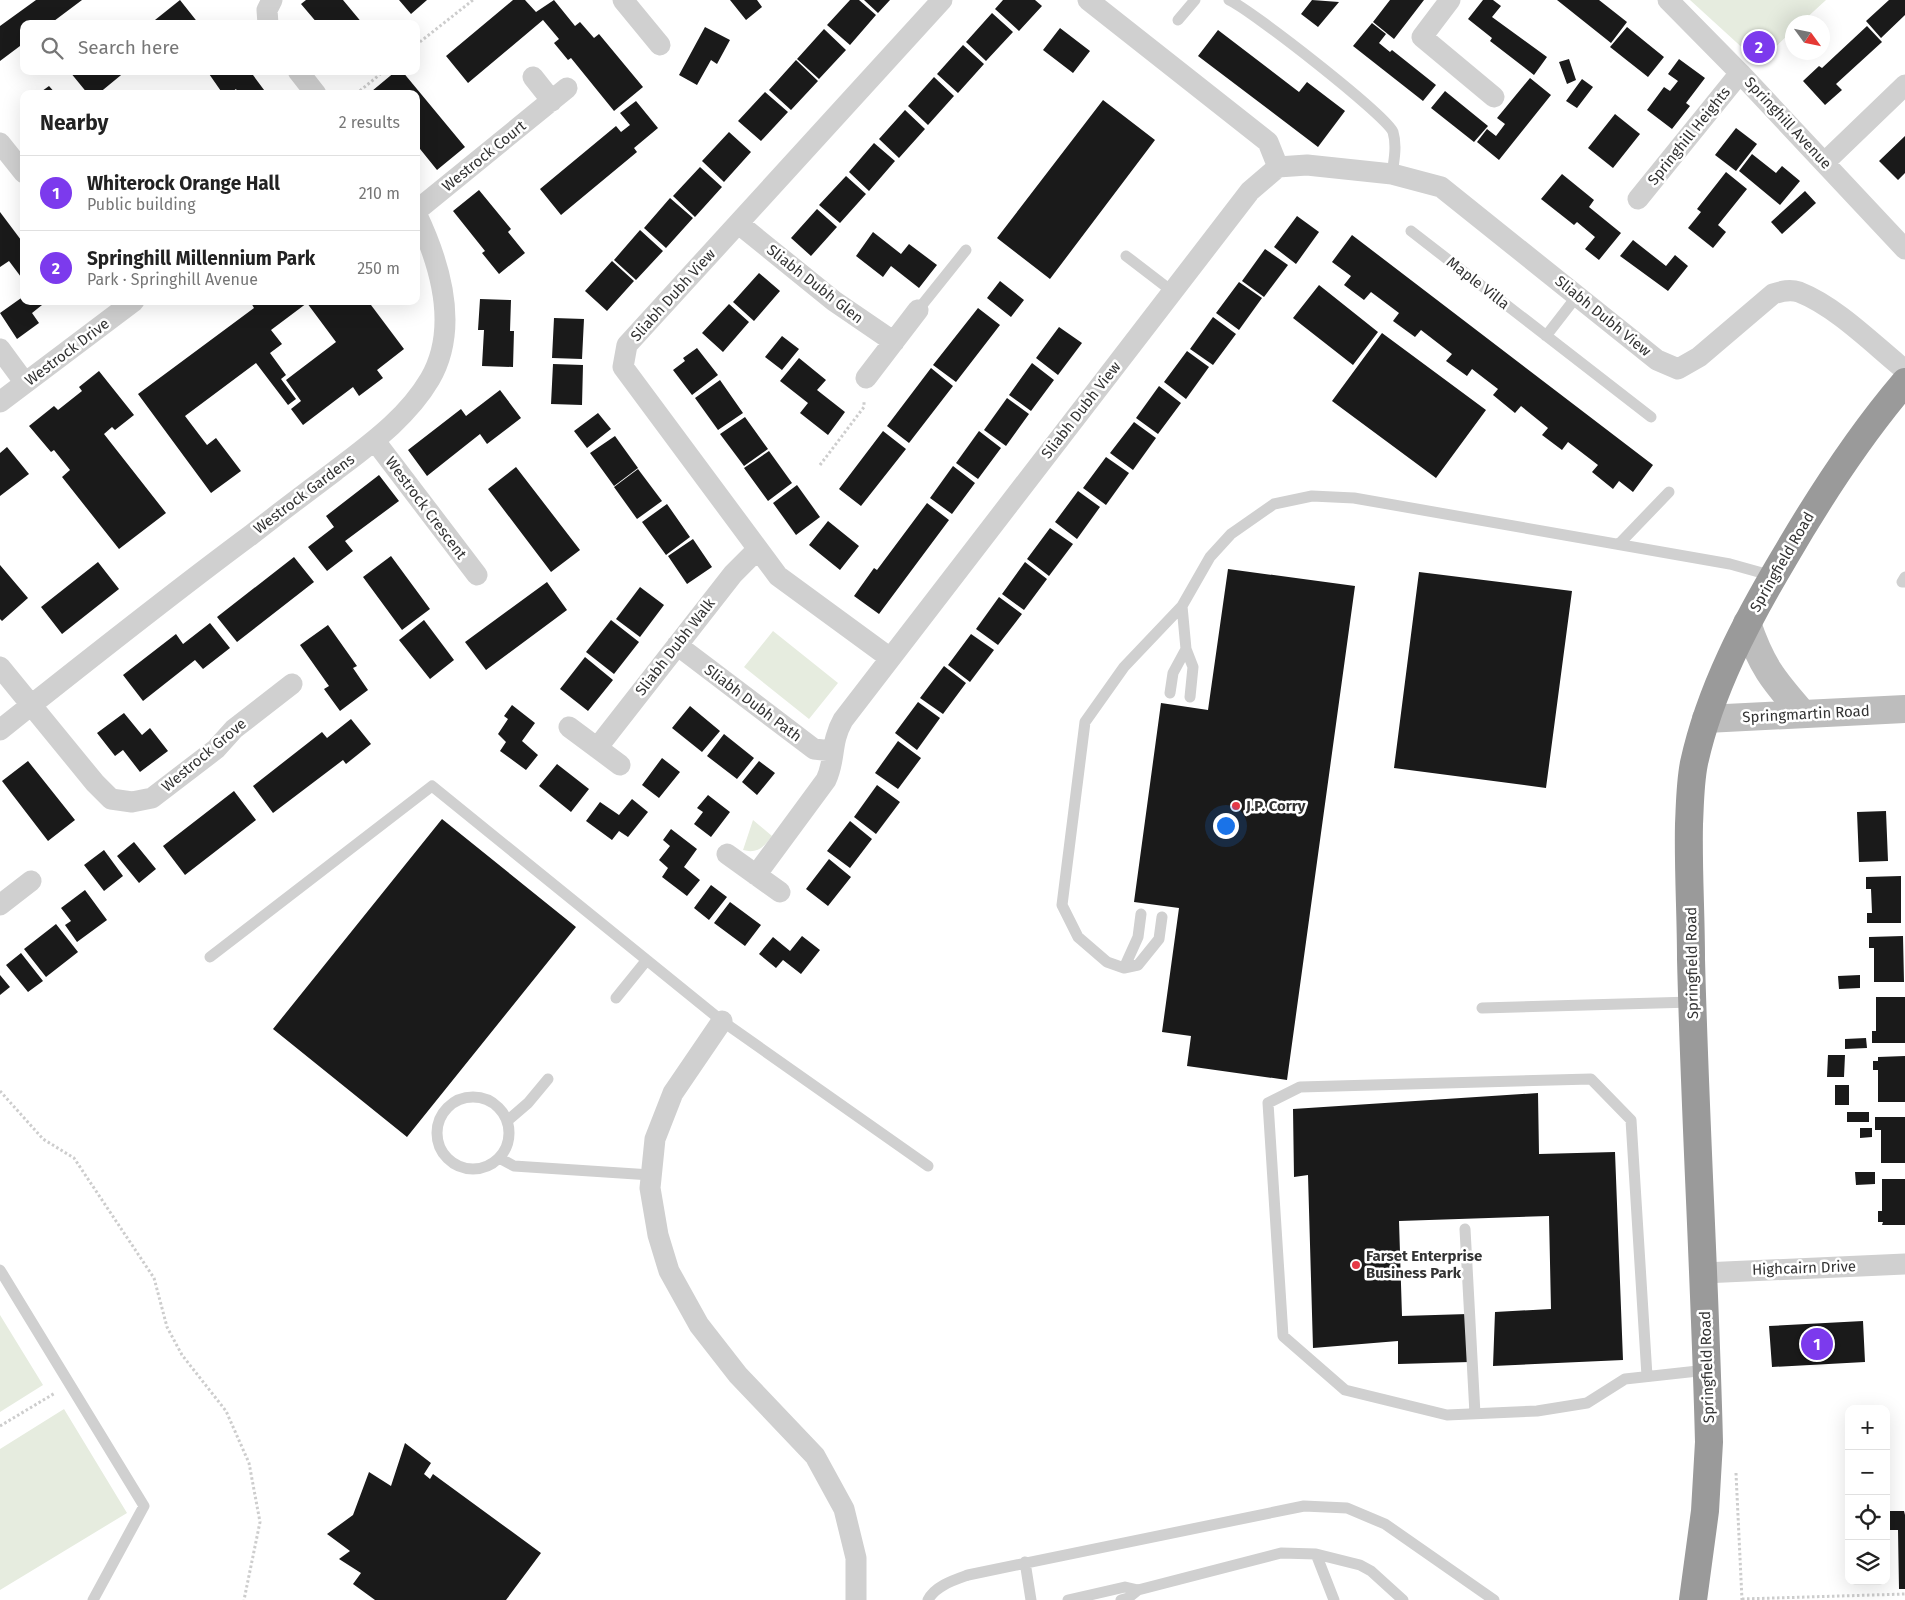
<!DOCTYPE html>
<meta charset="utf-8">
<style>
body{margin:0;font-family:"Fira Sans",sans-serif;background:#f2f2f2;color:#222}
.controls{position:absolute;right:15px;bottom:15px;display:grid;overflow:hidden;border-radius:10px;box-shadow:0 5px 20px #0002}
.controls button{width:45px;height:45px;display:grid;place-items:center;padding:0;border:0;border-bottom:1px solid #e0e0e0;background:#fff;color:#222;font:25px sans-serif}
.compass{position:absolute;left:1785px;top:15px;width:45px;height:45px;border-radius:50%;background:#fff;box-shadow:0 5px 20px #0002;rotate:123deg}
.you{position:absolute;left:1225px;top:825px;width:18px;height:18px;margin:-12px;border:4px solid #fff;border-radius:50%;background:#1a73e8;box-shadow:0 0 0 8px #1a73e833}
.badge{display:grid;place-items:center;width:32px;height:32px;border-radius:50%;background:#7c3aed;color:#fff;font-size:16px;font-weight:700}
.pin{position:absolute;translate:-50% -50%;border:2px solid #fff;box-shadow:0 1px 5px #0006}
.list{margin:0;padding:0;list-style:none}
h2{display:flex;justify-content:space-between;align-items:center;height:65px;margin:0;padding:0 20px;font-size:21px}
h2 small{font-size:16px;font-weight:400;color:#767676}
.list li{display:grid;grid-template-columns:32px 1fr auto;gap:15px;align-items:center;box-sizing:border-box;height:75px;padding:0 20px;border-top:1px solid #e0e0e0}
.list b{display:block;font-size:19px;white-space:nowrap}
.list p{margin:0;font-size:16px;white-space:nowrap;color:#767676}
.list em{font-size:16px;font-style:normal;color:#767676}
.icon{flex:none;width:28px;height:28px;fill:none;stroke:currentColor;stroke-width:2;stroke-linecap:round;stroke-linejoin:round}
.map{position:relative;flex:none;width:1905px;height:1600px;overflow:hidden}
.search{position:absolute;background:#fff;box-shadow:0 5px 20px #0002;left:20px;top:20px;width:400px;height:55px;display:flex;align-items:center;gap:12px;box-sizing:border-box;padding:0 18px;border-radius:10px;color:#767676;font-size:19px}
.panel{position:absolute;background:#fff;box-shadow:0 5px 20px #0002;left:20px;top:90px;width:400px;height:215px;border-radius:10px}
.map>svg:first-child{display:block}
.green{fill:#e6ecdf}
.building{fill:#1a1a1a}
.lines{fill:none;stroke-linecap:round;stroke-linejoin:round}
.path{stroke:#cdcdcd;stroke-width:3;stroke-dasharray:2.5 2.5;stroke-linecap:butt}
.lane{stroke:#d0d0d0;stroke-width:11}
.street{stroke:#d0d0d0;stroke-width:21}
.secondary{stroke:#bdbdbd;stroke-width:28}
.highway{stroke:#9a9a9a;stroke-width:28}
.poi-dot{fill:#e63946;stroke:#fff;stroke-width:2}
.labels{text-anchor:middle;stroke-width:5;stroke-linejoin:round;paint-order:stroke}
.street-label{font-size:15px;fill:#333;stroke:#fff}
.poi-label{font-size:15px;font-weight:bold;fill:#333;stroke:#fff;text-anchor:start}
</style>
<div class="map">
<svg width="1905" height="1600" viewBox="0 0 1905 1600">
<rect width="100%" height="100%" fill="#fff"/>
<path class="green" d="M1690,0H1826L1802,22H1792V31L1759,63Z
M773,631L838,683L809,719L744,667Z
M753,820L772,836C764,847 757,854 743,850Z
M0,1315L43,1385L0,1412Z
M64,1409L127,1513L0,1590V1449Z"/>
<path class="building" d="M36,0H82L50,24H24V43L0,61V26Z
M180,0L199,24H150Z
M306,0H343L363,24H318L301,4Z
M399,0H427L411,14Z
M513,0H525L536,12L554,0L575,26L580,22L594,38L599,34L643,87L614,111L571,58L568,60L554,43L559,39L543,20L468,83L446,56Z
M730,0H757L762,7L746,20Z
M850,0H859L876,15L850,45L827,25Z
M864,0H890L878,13Z
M1003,0H1035L1042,6L1019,31L995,9Z
M1312,0L1339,2L1318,27L1301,14Z
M1390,0H1424L1394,39L1373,22Z
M1483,0H1493L1501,6L1492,17L1547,57L1534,75L1490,41L1492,38L1468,19Z
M1557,0H1599L1627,22L1611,43Z
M1889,0H1905V15L1881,38L1866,21Z
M992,13L1013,32L986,61L966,42Z
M1372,23L1386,34L1379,43L1390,52L1392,50L1436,85L1423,101L1353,46Z
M1867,26L1882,42L1836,84L1842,90L1825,105L1803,81L1819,66L1822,68Z
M705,27L730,40L717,64L711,60L697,85L679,75Z
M1627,27L1664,57L1648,77L1610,47Z
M1060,28L1090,51L1073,73L1043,50Z
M824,29L846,50L819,79L797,59Z
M1218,30L1299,92L1307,82L1345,111L1318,147L1198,56Z
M963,45L984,64L958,93L937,74Z
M1569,59L1576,80L1567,84L1559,62Z
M1679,59L1705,78L1686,103L1690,106L1672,129L1647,110L1664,87L1670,91L1678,81L1668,74Z
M796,60L818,81L791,110L769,90Z
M72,71H126L98,94H88L70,72Z
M207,71H250L267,94H239L236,89L229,94H223Z
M396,71H402L465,147L437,170L416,144V94H375L372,91Z
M934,77L954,96L928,125L908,106Z
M1530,78L1551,95L1499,160L1477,142L1487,129L1496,136L1505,124L1497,118Z
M1582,79L1593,87L1577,108L1566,101Z
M49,86L56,94H38Z
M1445,91L1488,126L1474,142L1431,108Z
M765,92L788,112L761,141L738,121Z
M1103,100L1155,140L1050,279L997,238Z
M636,101L658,128L634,148L637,152L561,215L540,189L616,126L621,132L630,125L620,113Z
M905,110L925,129L899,158L879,139Z
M1615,114L1640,134L1613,168L1588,148Z
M1736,128L1757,144L1736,171L1715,155Z
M729,132L751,152L724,182L702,161Z
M1905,136V173L1898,180L1879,161Z
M874,143L895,161L869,191L849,172Z
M1752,154L1776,173L1782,166L1800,181L1780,205L1739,171Z
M700,167L722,187L695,217L673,196Z
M1726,172L1747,189L1718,225L1726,232L1713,248L1688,228L1701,212L1697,209Z
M1562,174L1594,200L1589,207L1621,233L1599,260L1585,249L1595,237L1577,222L1574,225L1541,199Z
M846,176L866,194L840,223L819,205Z
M479,190L511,229L508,232L525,253L499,274L482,253L485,251L453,211Z
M1805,191L1816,203L1782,234L1771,222Z
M670,198L693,218L666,248L644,228Z
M817,209L837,227L811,256L791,238Z
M0,212L24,244V281L9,261L0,267Z
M1297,216L1319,232L1296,264L1274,247Z
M640,230L663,251L636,280L614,260Z
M873,232L901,254L909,244L937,265L919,288L891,266L883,277L856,256Z
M1352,235L1653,465L1633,492L1619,481L1613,489L1592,472L1598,465L1568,442L1562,450L1542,435L1548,428L1521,406L1515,413L1493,395L1498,389L1472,369L1467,376L1446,361L1452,354L1421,330L1415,337L1393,321L1399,313L1371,292L1364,300L1344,285L1351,276L1332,262Z
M1633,240L1666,266L1675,255L1688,266L1668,291L1620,256Z
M1265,249L1288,265L1264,297L1242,281Z
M612,261L634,281L607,311L585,291Z
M759,273L780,291L754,321L733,302Z
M1000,281L1024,300L1011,317L987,298Z
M1239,282L1262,298L1239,330L1216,313Z
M1319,285L1378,332L1353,365L1293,318Z
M24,296V301H47L32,313L39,323L17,339L0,313Z
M480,299L511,300L510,331H514L513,367L482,366L484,330H478Z
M250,301H368L404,349L377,370L383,378L359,396L353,387L303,425L291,409L301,401L286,380L336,342L307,303L271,330L282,344L270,353L286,375L281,379L296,399L288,405L256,363L185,416L207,445L216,438L241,471L211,493L138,394L254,308Z
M729,304L749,322L723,352L702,333Z
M978,308L1000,325L956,382L933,365Z
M1213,317L1236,334L1213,365L1190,349Z
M554,318L584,319L582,359L552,358Z
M1059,327L1082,343L1058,375L1036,358Z
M1382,333L1486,410L1436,478L1332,401Z
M782,336L799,349L782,370L765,357Z
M697,348L718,375L692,395L673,370L685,361L683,358Z
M1187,351L1209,367L1186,399L1164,382Z
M799,358L826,380L817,390L845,412L828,435L800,413L808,403L780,381Z
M1032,363L1054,380L1031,411L1009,395Z
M553,364L583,365L582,405L551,404Z
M931,368L953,386L909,443L887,426Z
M99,371L134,415L115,430L112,427L104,434L166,513L119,549L62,477L70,470L54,450L51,452L29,426L54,406L58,410L82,391L79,387Z
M720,380L743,413L718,430L695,398Z
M1159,386L1181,403L1158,434L1136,418Z
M500,390L521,418L487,444L480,434L427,476L408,450L461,409L466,416Z
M1007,398L1029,414L1006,446L984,430Z
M598,413L611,429L587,448L574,431Z
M745,417L768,449L744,466L720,434Z
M1134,422L1156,438L1133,470L1110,453Z
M883,431L906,449L861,506L839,489Z
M979,431L1001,448L978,479L956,463Z
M615,436L638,468L614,486L590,453Z
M7,447L29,474L0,496V453Z
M769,451L792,483L768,501L744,468Z
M1106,457L1129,473L1106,505L1083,488Z
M953,466L975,483L952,514L930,498Z
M516,467L580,550L551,572L488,489Z
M638,469L662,501L637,519L614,487Z
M379,475L399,501L345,541L353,551L327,571L308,547L334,527L326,516Z
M797,485L820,517L796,535L773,503Z
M1078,491L1100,507L1077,539L1055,522Z
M927,503L949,520L879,614L854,596L874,568L877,570Z
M667,504L690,537L666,555L642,522Z
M828,521L859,546L840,570L809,545Z
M1050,528L1073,544L1049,576L1027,559Z
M693,539L712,567L687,584L668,556Z
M391,556L430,609L402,630L363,577Z
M294,557L314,582L237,642L217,617Z
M98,562L119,589L62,634L41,607Z
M1025,562L1047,579L1024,610L1002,594Z
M0,565L28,598L2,621L0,619Z
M1228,569L1355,586L1287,1080L1187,1066L1191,1036L1162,1032L1179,908L1134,902L1161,703L1208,710Z
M1419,572L1572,591L1546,788L1394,768Z
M547,582L567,610L486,670L465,642Z
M640,587L664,605L640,637L616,619Z
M999,597L1022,614L998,645L976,629Z
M424,620L454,660L430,679L399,640Z
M611,620L639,642L614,674L586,652Z
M210,623L230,648L203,669L195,660L143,701L123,675L176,634L183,644Z
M328,625L357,666L353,668L368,690L340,711L324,689L329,686L300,645Z
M971,634L994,650L970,682L948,665Z
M585,657L613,680L588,711L560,689Z
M944,666L966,683L943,714L920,698Z
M918,702L940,718L917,750L895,733Z
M512,705L535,723L522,741L538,755L526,770L500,751L506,742L498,734L508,719L504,716Z
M690,706L720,731L702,752L672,728Z
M124,713L142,735L150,728L168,751L140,772L123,750L115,756L97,733Z
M351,719L371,744L346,764L343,760L273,813L253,786L322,732L327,738Z
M724,734L754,758L737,779L707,756Z
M898,741L921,758L898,789L875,773Z
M662,758L680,772L659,798L642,785Z
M28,761L75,820L48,841L2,781Z
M759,761L775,773L757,795L742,782Z
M557,764L589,789L571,812L539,786Z
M877,785L900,802L876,834L854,817Z
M234,791L256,820L185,875L163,846Z
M708,795L730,812L711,837L694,824L703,812L697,808Z
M632,799L648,812L628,837L619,831L612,840L586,821L600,802L619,815Z
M1886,811L1888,861L1859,862L1857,812Z
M442,819L576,927L407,1137L273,1029Z
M850,821L872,839L850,868L827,851Z
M671,829L697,849L684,867L700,880L687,896L662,877L668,868L659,860L670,846L663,840Z
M134,842L156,869L139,883L117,856Z
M104,850L123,876L104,891L84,865Z
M829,859L851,877L828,906L806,889Z
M1901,876V923H1867V913H1872L1871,889H1866V877Z
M711,885L727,897L709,920L694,908Z
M85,890L107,920L77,942L65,925L71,921L61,908Z
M730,902L761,925L745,946L714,923Z
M56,924L78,952L46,977L24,949Z
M802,936L820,950L801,974L783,960L776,968L759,954L773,937L790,951Z
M1903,936L1904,982H1874V948H1869V937Z
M21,953L43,981L28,992L6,965Z
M0,975L10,987L0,995Z
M1860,975V988L1839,989L1838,976Z
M1876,997H1905V1043H1872V1031H1876Z
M1866,1038L1867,1048L1845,1049V1039Z
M1828,1055H1845L1844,1077H1827Z
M1905,1056V1102H1878V1070H1873V1061H1878V1057Z
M1835,1085H1849V1105H1835Z
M1538,1093L1539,1154L1615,1152L1623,1360L1493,1366L1495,1312L1551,1309L1549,1216L1399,1221L1402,1316L1468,1314L1470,1362L1398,1364V1341L1313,1348L1308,1175L1294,1177L1293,1109Z
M1847,1112H1869V1122H1847Z
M1875,1117H1905V1163H1881V1130H1875Z
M1860,1128H1872V1137L1860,1138Z
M1855,1172H1875V1184L1856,1185Z
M1882,1179H1905V1225H1882L1883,1222H1878V1211H1882Z
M1863,1321L1865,1362L1772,1367L1769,1326Z
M405,1443L431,1463L424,1474L430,1479L433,1474L541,1553L506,1600H375L353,1584L361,1573L339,1559L350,1551L327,1534L353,1515L369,1472L391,1486Z
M1887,1511H1904L1905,1515V1589H1899L1898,1530H1888Z"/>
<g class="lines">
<path class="path" d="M416,45L473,0
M356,94L384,71
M820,465L864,407V401
M0,1091L43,1139L74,1158L154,1278L167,1327L182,1355L226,1411L249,1463L260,1522L244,1600
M0,1426L55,1393
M1736,1473L1742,1600
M1742,1599L1905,1594"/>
<path class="lane" d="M1229,0C1250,9 1386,115 1393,132C1397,145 1394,161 1392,174
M1178,20L1195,0
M1411,231L1651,417
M1126,256L1173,292
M918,310L966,250
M1546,336L1577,296
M1619,544L1669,492
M1905,577L1902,582H1905
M1182,606L1210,557L1231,534L1274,504L1312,496L1354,498L1730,564L1773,576
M1170,693L1173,673L1186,649
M1162,917L1159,939L1138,965L1124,968L1107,962L1078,937L1062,905L1085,722L1124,667L1182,606L1186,649L1193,667L1190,697
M210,957L432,786L722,1021L928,1166
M1124,968L1138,937L1141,914
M616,998L646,961
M1482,1008L1692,1002
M437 1133a36 36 0 1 1 72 0a36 36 0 1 1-72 0Z
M507,1121L528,1103L548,1079
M499,1158L514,1166L651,1175
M1465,1229L1475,1414
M0,1270L144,1506L93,1600
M1647,1376L1631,1120L1591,1079L1300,1087L1268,1103L1283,1336L1345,1390L1447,1415L1537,1411L1587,1403L1625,1379L1707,1370
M1316,1554L1334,1600
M1025,1562L1031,1600
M928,1600C935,1586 954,1580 968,1575L1304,1506L1347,1508L1385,1524L1494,1600
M1068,1600L1125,1587L1138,1590
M1121,1600L1128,1598L1138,1590L1281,1553L1316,1554L1360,1565L1371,1571L1403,1600"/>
<path class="street" d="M623,0L660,45
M1088,0L1268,142L1278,167
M1450,0L1422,37L1494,97
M1668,0L1740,73L1905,249
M268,24L267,10L272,0
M298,71L316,94
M533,77L552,101
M0,143L24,173
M1825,162L1905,85
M1638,199L1740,73
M416,211L567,88
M739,224L834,301L894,342
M0,349L25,383
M866,378L918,310
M0,402L134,301
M375,441L477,575
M677,645L814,749L832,751
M890,658L778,576L623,367L627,345L942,0
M0,667L95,783L111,799L132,802L152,798L216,749L234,729L292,684
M569,727L620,765
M0,730C83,664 166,598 251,535C279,513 307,492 335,471C370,444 407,418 430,379C460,327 440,263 416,213
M597,748L733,574L757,550
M727,854L780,892
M756,875L826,780C836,759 830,743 843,720L1250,191L1278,167L1307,165L1392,174L1441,187L1657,360L1678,369L1699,357L1773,294C1782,291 1790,289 1799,292C1837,307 1874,345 1905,370
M0,905L31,881
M722,1021L673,1093L655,1139L650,1188L658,1235L669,1271L699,1325L738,1375L815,1456L844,1509L856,1558V1600
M1703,1273L1905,1264"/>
<path class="secondary" d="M1747,623C1761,665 1773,680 1802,713
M1706,719L1905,709"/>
<path class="highway" d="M1693,1600L1705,1511L1709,1442C1705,1281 1695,1120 1691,959C1691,914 1688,869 1689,824C1690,804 1690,783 1694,763C1710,690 1746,622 1784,558C1820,496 1858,437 1905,382"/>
</g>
<g class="poi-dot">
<circle cx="1236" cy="806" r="5"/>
<circle cx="1356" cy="1265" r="5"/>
</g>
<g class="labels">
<g class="street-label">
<text transform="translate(1788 123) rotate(47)" y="5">Springhill Avenue</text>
<text transform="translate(1689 136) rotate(-51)" y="5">Springhill Heights</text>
<text transform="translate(484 156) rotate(-39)" y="5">Westrock Court</text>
<text transform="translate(1478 283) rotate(38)" y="5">Maple Villa</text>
<text transform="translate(815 284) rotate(38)" y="5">Sliabh Dubh Glen</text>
<text transform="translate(673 295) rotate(-48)" y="5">Sliabh Dubh View</text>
<text transform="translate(1603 316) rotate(39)" y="5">Sliabh Dubh View</text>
<text transform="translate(67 352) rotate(-37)" y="5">Westrock Drive</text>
<text transform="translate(1081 410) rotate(-52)" y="5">Sliabh Dubh View</text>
<text transform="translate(304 494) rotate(-37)" y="5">Westrock Gardens</text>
<text transform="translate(426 508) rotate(53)" y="5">Westrock Crescent</text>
<text transform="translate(1782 562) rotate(-60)" y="5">Springfield Road</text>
<text transform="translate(675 647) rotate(-52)" y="5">Sliabh Dubh Walk</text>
<text transform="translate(753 703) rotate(37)" y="5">Sliabh Dubh Path</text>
<text transform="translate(1806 714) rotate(-3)" y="5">Springmartin Road</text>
<text transform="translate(204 755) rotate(-40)" y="5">Westrock Grove</text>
<text transform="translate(1692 963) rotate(-91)" y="5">Springfield Road</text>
<text transform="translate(1804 1268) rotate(-2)" y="5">Highcairn Drive</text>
<text transform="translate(1707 1367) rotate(-92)" y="5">Springfield Road</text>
</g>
<g class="poi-label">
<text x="1246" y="811">J.P. Corry</text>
<text x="1366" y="1261">Farset Enterprise<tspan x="1366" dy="17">Business Park</tspan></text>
</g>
</g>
</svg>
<div class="controls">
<button>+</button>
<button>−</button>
<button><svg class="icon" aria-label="locate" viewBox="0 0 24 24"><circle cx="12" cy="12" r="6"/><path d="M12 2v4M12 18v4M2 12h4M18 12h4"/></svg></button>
<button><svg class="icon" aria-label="layers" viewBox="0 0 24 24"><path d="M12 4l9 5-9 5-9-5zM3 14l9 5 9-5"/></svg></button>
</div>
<svg class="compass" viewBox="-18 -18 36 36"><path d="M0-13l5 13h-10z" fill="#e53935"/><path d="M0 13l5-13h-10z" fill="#767676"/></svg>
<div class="you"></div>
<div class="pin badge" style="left:1817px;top:1344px">1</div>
<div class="pin badge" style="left:1759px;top:47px">2</div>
<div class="search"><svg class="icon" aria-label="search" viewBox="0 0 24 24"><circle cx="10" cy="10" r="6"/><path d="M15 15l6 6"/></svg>Search here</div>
<section class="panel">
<h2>Nearby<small>2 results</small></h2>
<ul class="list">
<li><span class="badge">1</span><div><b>Whiterock Orange Hall</b><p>Public building</p></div><em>210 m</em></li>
<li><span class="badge">2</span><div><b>Springhill Millennium Park</b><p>Park · Springhill Avenue</p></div><em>250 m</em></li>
</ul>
</section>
</div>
